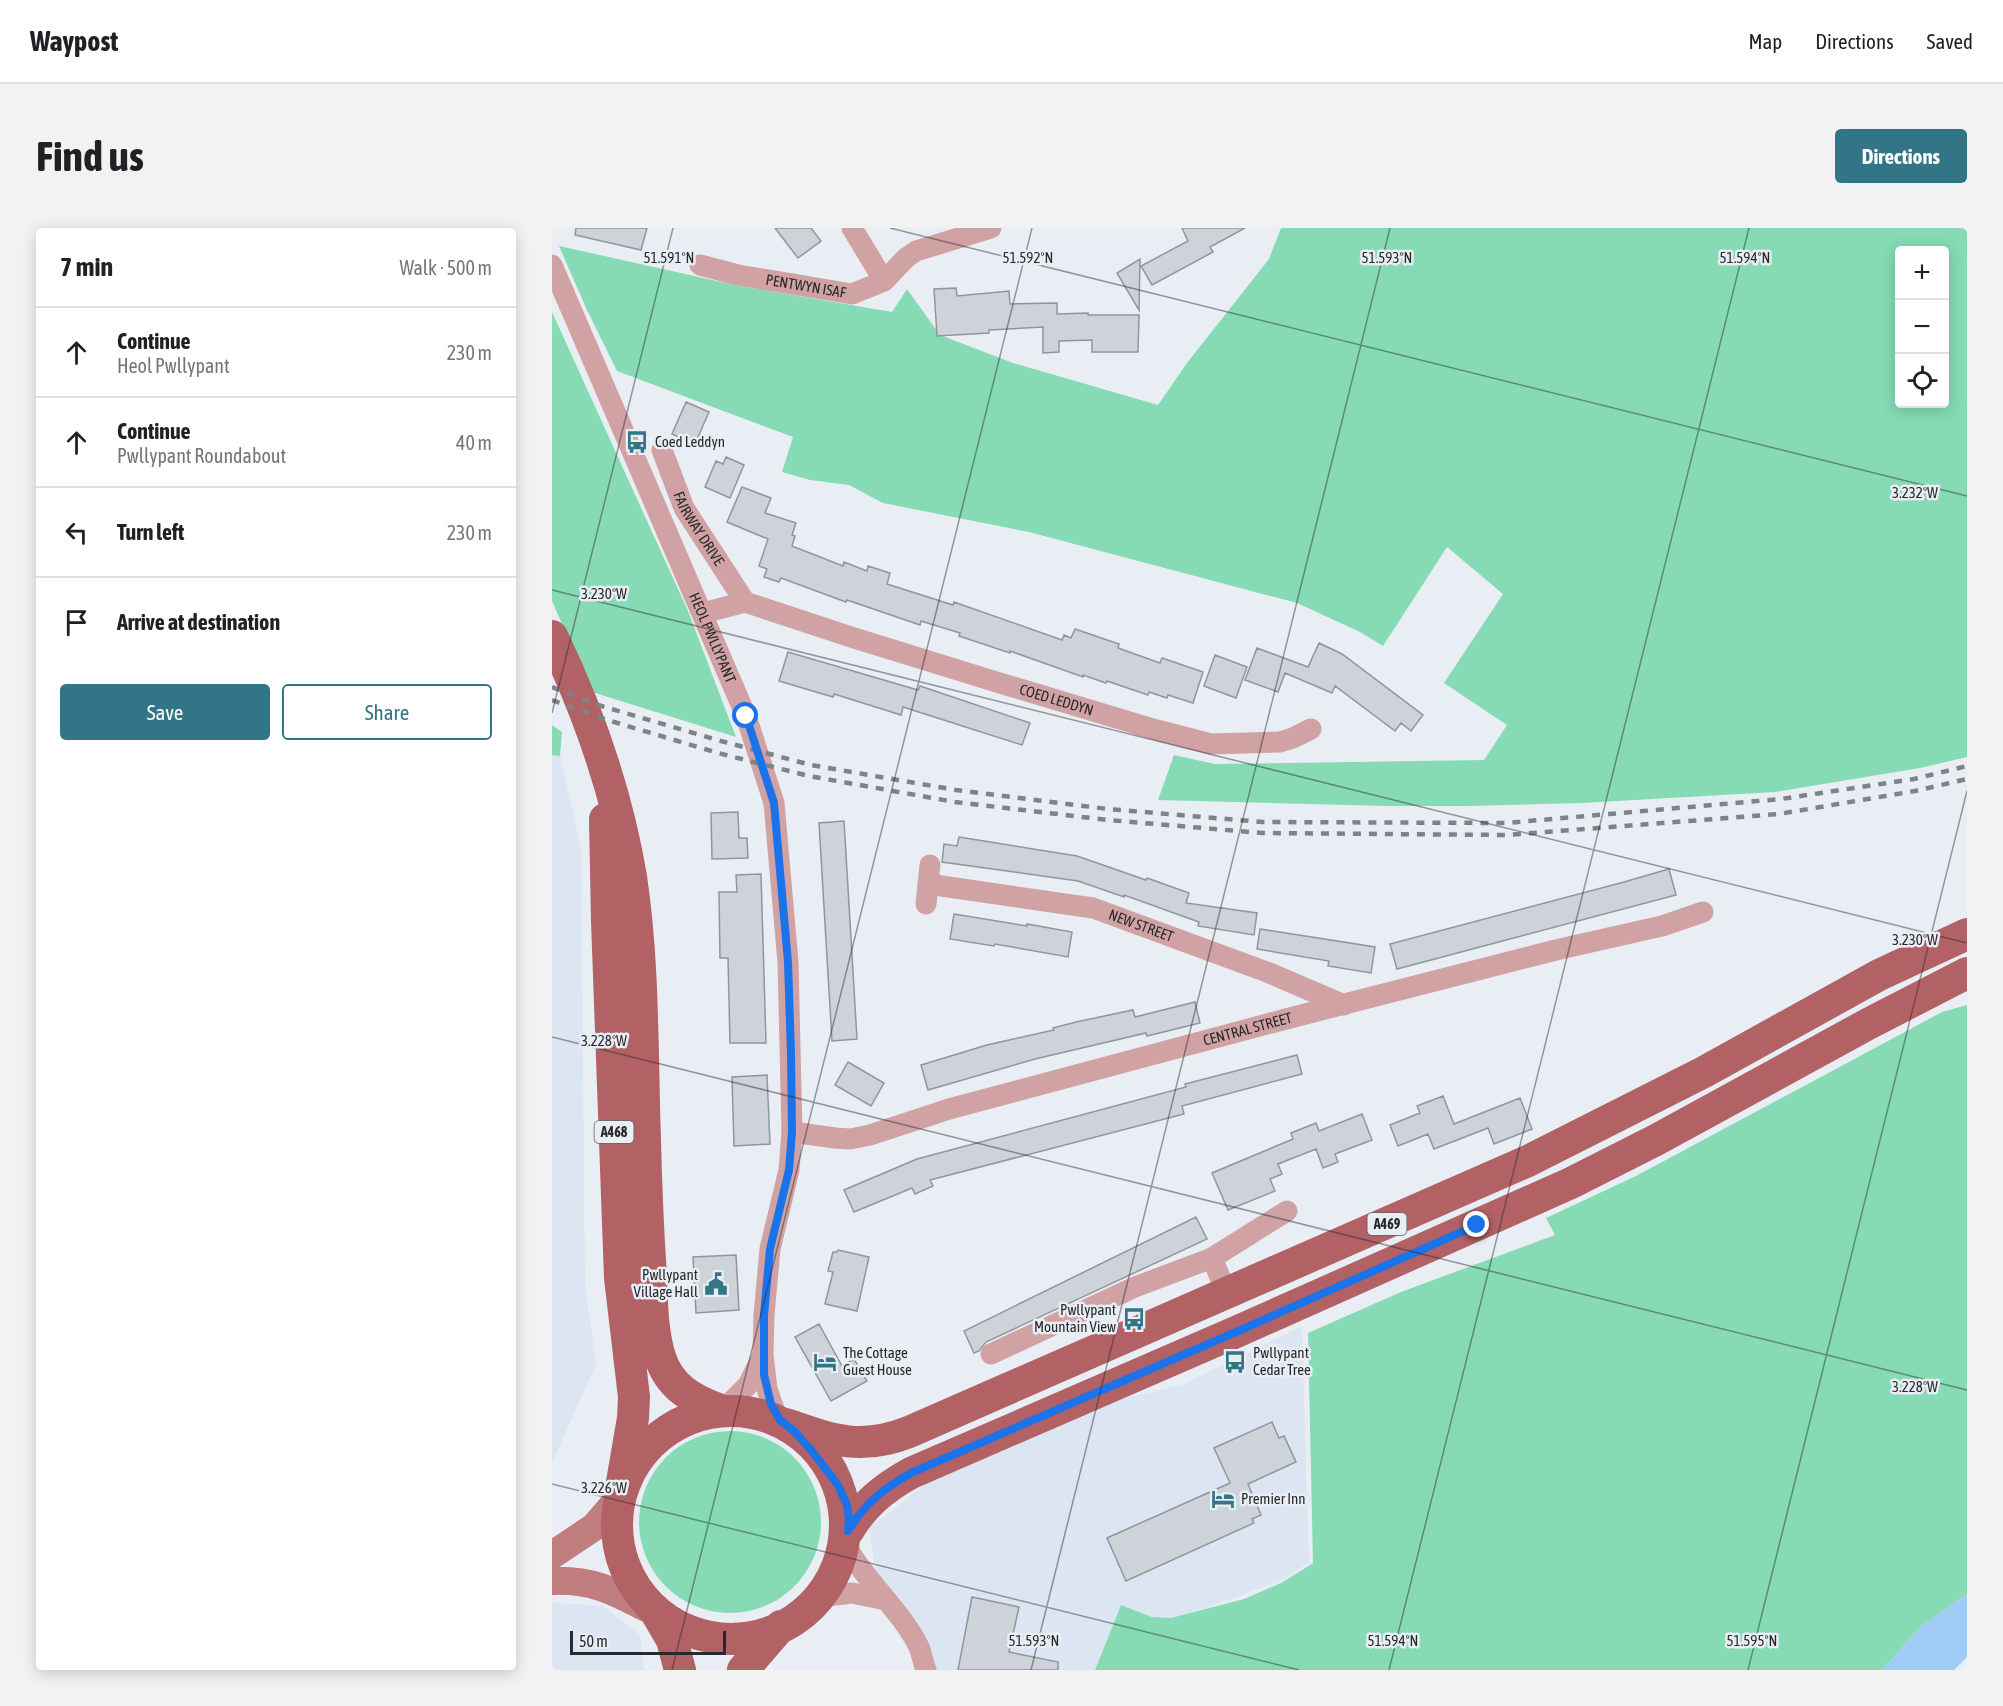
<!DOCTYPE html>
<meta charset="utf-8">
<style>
body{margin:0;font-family:"Asap Condensed",sans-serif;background:#f2f2f2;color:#202124}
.controls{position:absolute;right:18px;top:18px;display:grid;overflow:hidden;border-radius:6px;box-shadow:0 3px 15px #0003}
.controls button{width:54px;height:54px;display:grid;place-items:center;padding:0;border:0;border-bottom:2px solid #e0e0e0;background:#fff;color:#202124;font:30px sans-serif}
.scale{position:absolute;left:18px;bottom:15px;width:156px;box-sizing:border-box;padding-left:6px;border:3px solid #28292c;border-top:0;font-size:16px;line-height:21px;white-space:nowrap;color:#28292c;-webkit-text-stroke:4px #e9eef4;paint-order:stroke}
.stop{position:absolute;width:18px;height:18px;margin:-14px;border:4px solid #1a73e8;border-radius:50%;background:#fff}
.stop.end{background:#1a73e8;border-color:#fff;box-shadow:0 2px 6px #0008}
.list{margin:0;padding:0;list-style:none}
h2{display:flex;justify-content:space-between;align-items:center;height:78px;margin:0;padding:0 24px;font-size:26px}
h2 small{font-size:20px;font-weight:400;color:#757577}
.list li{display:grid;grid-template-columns:39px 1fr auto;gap:18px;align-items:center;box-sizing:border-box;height:90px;padding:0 24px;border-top:2px solid #e0e0e0}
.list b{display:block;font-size:22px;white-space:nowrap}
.list p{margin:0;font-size:20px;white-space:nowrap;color:#757577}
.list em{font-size:20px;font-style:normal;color:#757577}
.actions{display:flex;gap:12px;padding:18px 24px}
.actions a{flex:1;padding:14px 0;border:2px solid #327586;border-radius:6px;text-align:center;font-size:21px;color:#327586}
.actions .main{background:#327586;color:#fff}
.icon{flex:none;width:33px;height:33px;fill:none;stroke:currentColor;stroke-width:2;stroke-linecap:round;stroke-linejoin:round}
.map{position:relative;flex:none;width:1415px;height:1442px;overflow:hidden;border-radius:6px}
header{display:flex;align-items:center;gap:36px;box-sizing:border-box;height:84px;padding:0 30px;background:#fff;border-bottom:2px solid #e0e0e0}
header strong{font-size:28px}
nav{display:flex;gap:33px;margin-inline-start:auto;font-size:21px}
.intro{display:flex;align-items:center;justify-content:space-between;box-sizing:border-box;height:144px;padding:0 36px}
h1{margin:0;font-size:42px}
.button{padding:15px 27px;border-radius:6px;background:#327586;color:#fff;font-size:21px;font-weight:700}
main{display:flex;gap:36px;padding:0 36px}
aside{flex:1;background:#fff;border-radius:6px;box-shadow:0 3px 15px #0003}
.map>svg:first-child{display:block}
.built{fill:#dce5f2}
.green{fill:#86dbb4;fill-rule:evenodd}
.water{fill:#9fcbf5}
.building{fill:#ced2d9;stroke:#91959c;stroke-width:1.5}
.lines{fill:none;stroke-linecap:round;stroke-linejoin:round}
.street{stroke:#d1a2a3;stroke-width:21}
.secondary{stroke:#c07d7e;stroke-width:28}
.primary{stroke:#b26164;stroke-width:32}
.rail{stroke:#7f8286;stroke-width:4.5;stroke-dasharray:8 8;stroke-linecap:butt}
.route{stroke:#1a73e8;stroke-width:8}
.ticks{fill:none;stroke:#28292c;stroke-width:1.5;stroke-opacity:0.45}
.labels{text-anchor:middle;stroke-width:5;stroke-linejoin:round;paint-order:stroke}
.shield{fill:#e9eef4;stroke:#626468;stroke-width:1.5}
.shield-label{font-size:14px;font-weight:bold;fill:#28292c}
.street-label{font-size:15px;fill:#28292c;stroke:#e9eef4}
.poi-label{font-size:15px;fill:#28292c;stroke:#e9eef4;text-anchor:start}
.ticks-label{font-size:15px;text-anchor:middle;fill:#28292c;stroke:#e9eef4;stroke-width:5;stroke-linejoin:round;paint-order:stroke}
</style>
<header>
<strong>Waypost</strong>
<nav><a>Map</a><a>Directions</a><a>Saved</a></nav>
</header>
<div class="intro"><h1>Find us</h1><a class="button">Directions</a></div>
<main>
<aside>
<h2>7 min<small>Walk · 500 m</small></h2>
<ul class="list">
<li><svg class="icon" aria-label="ahead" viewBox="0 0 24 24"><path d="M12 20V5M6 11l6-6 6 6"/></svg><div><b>Continue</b><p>Heol Pwllypant</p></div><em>230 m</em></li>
<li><svg class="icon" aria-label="ahead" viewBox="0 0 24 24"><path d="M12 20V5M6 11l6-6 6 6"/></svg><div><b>Continue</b><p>Pwllypant Roundabout</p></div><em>40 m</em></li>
<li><svg class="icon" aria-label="left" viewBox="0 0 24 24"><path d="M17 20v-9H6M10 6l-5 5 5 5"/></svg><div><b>Turn left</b></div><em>230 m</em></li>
<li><svg class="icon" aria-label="arrive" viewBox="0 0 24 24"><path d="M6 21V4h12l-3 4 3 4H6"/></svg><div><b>Arrive at destination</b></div></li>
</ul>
<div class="actions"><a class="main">Save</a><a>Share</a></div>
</aside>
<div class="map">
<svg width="1415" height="1442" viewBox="0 0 1415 1442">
<rect width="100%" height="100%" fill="#e9eef4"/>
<path class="built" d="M0,524L8,528L29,620L33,1056L44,1136L0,1235Z
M750,1098L757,1334L731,1352L645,1383L619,1390L600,1389L569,1377L543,1442H382L325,1353L317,1300L380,1251L472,1214L564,1172L630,1157Z
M4,1375L51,1378L88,1407L92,1442H0V1376Z"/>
<path class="green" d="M729,0H1415V529L1368,540L1223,564L1030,575L916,578H835L606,572L622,527L663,536L932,532L955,497L892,455L951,366L895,319L831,418L808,404L745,375L477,304L331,275L297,257L258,252L230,244L241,209L65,143L35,82L7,18L183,57L340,84L355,61L388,107L461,135L606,177L635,135L717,31ZM1348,22H1392V176H1348Z
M0,84L136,383L184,509L40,464L0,373Z
M0,497L10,504L8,528L0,527Z
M1415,777V1366L1368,1399L1330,1442H543L569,1377L600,1389L619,1390L692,1371L731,1354L761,1335L756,1105L849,1064L1003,1007L994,990L1084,948L1390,784Z
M87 1294a91 91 0 1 1 182 0a91 91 0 1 1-182 0Z"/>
<path class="water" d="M1415,1366V1429L1402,1442H1330L1368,1399Z"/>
<path class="building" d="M24,0H95L89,22L23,7Z
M223,0H259L269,13L246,30Z
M630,0H693L658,19L661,24L600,57L589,38L636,13Z
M588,31L587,82L565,45Z
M404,60L405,68L457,63L458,76L505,75V86L536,85V87H587L586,124H540V112L507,113V124L491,125V99L437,102V105L385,108L382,61Z
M134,174L157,184L143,216L120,206Z
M174,229L192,237L178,270L153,259L164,233L171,236Z
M190,259L219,270L213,285L244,295L240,307L243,308L240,318L291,338L292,334L315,343L316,338L338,345L335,356L401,377L402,374L510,412L512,407L519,410L523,401L567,416L566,420L608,435L610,430L651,444L641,475L616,467L615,470L597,464L596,467L555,453L554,455L531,447V449L458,423V425L407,408L408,405L369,393L368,397L295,372L294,374L229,350L227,354L212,349L215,341L207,338L216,311L175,294Z
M767,415L790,426L871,487L859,503L849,495L843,503L783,458L780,465L733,445L726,464L693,452L705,420L756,439Z
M236,424L366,462L368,458L478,495L470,517L351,479L349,487L282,466L281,469L227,453Z
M663,427L695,439L684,470L652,458Z
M186,584L187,610H195L196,630L160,631L159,585Z
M292,593L305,811L280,813L267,595Z
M407,609L525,628L594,652L595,650L637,665L634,675L705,685L702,707L646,698L647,694L572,667V669L526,653L390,634L392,616L405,618Z
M1117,641L1124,667L845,741L838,716L1072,654Z
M209,646L214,815H178L176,730H168L167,664H185L184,647Z
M402,686L475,698V696L520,704L516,729L443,716L442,718L398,711Z
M708,701L823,719L819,745L776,738L777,733L705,721Z
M643,774L648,795L595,808L594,805L483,831L376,862L369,837L435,817L502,802L501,800L524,794L581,782L583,789Z
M745,827L750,846L630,878L632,886L378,952L381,958L363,966L360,960L302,984L292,962L365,931L634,859L633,856Z
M296,834L332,855L319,878L283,857Z
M215,847L218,916L182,918L180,849Z
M891,868L902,896L968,870L980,901L942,916L936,900L882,921L876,906L846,918L838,897L868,885L865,878Z
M810,886L820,912L783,926L786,934L771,940L764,921L726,936L730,946L718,951L723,963L676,982L660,945L741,911L739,905L764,895L767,903Z
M644,989L655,1011L434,1114L427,1123L422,1125L412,1103Z
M286,1022L317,1029L305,1083L273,1076L281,1044L276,1043L281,1024H285Z
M184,1027L187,1082L144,1085L141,1029Z
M267,1096L290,1138L302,1131L315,1153L279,1173L243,1109Z
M720,1194L727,1210L732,1208L744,1234L696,1256L709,1287L700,1291L702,1295L574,1353L555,1310L678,1255L662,1220Z
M420,1369L467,1379L457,1424L506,1434V1442H406Z"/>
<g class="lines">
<g class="street">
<path id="s1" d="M0,37L194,488L222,575L236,734L240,904L237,942L218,1021L212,1087L211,1127L215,1161L223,1184L228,1192"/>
<path id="s2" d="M148,37L186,47L300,66L332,53L300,0"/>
<path d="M332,53L354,30L364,23L439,0"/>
<path id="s3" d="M110,222L132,280L193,374"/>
<path id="s4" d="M151,385L193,374L299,409L438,452L601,501L659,516L728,514L741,510L759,501"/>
<path id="s5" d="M376,656L541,680L715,744L792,777"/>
<path d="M374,676L378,637"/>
<path id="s6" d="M240,904L283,910L298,911L318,907L397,881L734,791L1008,721L1110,698L1151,684"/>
<path d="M660,1030L735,983"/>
<path d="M439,1126L583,1059L660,1030L675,1066"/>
<path d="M172,1181L196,1157L210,1129"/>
<path d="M293,1316C313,1353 348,1381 367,1419C370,1426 371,1435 374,1442"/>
<path d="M267,1369L300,1365L334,1372"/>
</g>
<path class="secondary" d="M0,1327L42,1299L66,1271
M0,1353C44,1351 67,1366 104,1385"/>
<path class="primary" d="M0,408C37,485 65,565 79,649C92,735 90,825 93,912C94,957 96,1003 99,1048C100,1075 100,1103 108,1129C117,1158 139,1171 166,1181
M53,591L55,693L68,1050L82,1169L81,1190L68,1266
M65 1297a114 114 0 1 1 228 0a114 114 0 1 1-228 0Z
M234,1196C280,1212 309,1223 357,1204L976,933L1152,844L1327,747L1415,706
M296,1303C312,1276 332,1260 359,1245L684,1104L1019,955L1104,912L1316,796L1415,745
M106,1388L120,1412L128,1442
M191,1442L229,1398"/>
<path class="rail" d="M0,459L46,477L169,513L259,537L404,562L556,581L710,594L954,595L1229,571L1362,551L1415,538
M0,472L52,491L166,525L257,548L403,574L556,592L710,605L955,607L1227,586L1363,563L1415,551"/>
</g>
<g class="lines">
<path class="route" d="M194,488L222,575L236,734L239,826L240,904L237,942L218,1021L212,1087V1147L219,1176L228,1192L242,1203L259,1222L286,1257L295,1277L297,1291L296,1303C313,1275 331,1261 359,1245L684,1104L925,997"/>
</g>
<path class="ticks" d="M338,0L1415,268M0,362L1415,715M0,485L121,0M0,809L1415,1162M0,1256L747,1442M120,1442L480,0M479,1442L838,0M837,1442L1197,0M1196,1442L1415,563"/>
<defs>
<g id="bus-bare" transform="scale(1.8)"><path d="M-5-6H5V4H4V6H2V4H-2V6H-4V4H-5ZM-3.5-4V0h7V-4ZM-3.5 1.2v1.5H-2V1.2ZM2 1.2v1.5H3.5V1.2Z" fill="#327586" stroke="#e9eef4" stroke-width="2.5" paint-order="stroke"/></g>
<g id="civic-bare" transform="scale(1.8)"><path d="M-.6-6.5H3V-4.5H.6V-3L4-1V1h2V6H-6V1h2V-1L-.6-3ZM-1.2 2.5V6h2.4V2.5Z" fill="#327586" stroke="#e9eef4" stroke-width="2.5" paint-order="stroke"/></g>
<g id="hotel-bare" transform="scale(1.8)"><path d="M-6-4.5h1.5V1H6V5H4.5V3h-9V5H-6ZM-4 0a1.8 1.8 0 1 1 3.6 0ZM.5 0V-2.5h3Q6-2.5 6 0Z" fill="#327586" stroke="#e9eef4" stroke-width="2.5" paint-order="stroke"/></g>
</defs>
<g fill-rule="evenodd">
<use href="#bus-bare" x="85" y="214"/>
<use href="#civic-bare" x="164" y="1056"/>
<use href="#bus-bare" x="582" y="1091"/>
<use href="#hotel-bare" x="273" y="1134"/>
<use href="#bus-bare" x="683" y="1134"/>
<use href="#hotel-bare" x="671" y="1271"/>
</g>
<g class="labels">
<g class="shield">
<rect x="42.5" y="893" width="39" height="22" rx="4.5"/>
<rect x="815.5" y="985" width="39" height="22" rx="4.5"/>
</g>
<g class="shield-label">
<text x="62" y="909">A468</text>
<text x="835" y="1001">A469</text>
</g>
<g class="street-label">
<text dy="5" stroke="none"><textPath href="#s2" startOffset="108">PENTWYN ISAF</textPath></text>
<text dy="5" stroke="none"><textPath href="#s3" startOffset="87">FAIRWAY DRIVE</textPath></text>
<text dy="5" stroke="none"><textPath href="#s1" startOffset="406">HEOL PWLLYPANT</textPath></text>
<text dy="5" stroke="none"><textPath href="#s4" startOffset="370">COED LEDDYN</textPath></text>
<text dy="5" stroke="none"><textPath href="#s5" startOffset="218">NEW STREET</textPath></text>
<text dy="5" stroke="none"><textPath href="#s6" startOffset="471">CENTRAL STREET</textPath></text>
</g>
<g class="poi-label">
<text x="103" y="219">Coed Leddyn</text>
<text x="146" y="1052" text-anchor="end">Pwllypant<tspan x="146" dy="17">Village Hall</tspan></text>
<text x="564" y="1087" text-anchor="end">Pwllypant<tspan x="564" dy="17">Mountain View</tspan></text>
<text x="291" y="1130">The Cottage<tspan x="291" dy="17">Guest House</tspan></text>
<text x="701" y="1130">Pwllypant<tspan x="701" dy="17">Cedar Tree</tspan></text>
<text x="689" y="1276">Premier Inn</text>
</g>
</g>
<g class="ticks-label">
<text x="117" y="35">51.591°N</text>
<text x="476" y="35">51.592°N</text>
<text x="835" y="35">51.593°N</text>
<text x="1193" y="35">51.594°N</text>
<text x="1363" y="270">3.232°W</text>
<text x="52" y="371">3.230°W</text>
<text x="1363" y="717">3.230°W</text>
<text x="52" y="818">3.228°W</text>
<text x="1363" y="1164">3.228°W</text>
<text x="52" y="1265">3.226°W</text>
<text x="482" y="1418">51.593°N</text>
<text x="841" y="1418">51.594°N</text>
<text x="1200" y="1418">51.595°N</text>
</g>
</svg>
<div class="controls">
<button>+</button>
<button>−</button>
<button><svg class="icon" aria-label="locate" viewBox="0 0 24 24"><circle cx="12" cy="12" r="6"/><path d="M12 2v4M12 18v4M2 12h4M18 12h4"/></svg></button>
</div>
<div class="scale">50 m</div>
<div class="stop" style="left:194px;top:488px"></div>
<div class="stop end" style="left:925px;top:997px"></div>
</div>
</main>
